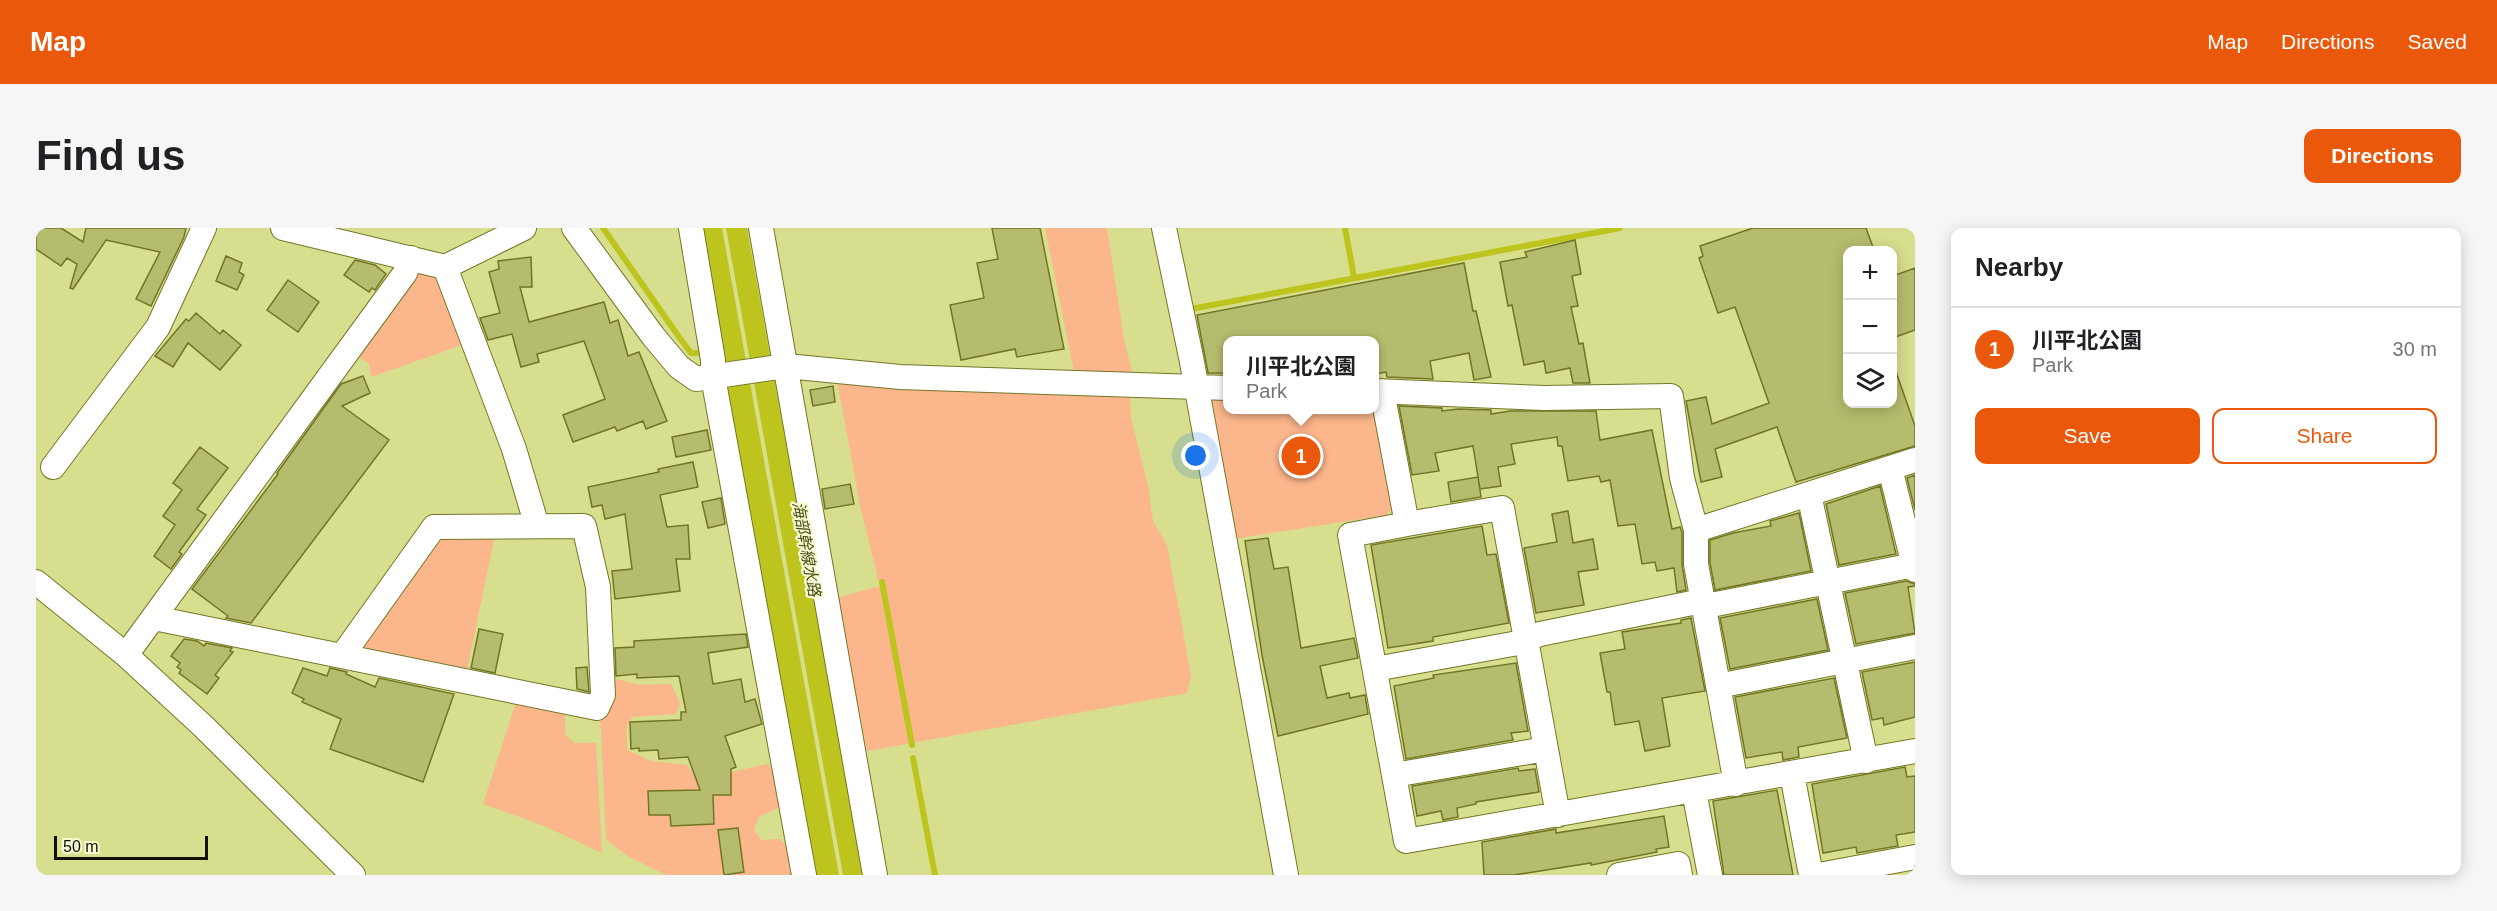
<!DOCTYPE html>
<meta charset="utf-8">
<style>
body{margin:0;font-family:Arial,"Noto Sans JP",sans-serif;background:#f6f6f6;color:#202124}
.controls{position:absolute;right:18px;top:18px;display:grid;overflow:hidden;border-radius:12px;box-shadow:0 3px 15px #0003}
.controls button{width:54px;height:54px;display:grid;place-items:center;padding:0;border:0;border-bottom:2px solid #e0e0e0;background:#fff;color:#202124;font:30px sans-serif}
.scale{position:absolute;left:18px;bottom:15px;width:154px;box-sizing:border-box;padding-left:6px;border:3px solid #0f1000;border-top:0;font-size:16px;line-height:21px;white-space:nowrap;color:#0f1000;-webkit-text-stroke:4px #f7fbd4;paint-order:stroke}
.you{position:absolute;left:1160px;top:228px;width:21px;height:21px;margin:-15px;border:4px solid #fff;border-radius:50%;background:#1a73e8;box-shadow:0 0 0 9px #1a73e833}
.badge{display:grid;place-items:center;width:39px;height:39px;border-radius:50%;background:#ea580c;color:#fff;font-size:20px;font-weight:700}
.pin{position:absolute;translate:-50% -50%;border:3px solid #fff;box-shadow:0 2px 6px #0006}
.popup{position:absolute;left:1187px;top:108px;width:156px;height:78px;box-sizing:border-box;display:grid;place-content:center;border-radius:12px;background:#fff;filter:drop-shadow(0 2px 4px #0005);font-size:20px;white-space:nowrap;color:#757577}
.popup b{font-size:22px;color:#202124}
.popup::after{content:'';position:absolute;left:50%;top:100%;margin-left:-12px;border:12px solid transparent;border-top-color:#fff}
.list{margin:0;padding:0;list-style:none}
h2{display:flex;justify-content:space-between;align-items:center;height:78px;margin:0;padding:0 24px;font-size:26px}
h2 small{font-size:20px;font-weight:400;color:#757577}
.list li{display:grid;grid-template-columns:39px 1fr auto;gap:18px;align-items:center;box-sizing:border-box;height:84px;padding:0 24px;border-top:2px solid #e0e0e0}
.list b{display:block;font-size:22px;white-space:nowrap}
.list p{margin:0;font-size:20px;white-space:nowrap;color:#757577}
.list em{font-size:20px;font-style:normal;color:#757577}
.actions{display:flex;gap:12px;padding:18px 24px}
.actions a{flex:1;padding:14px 0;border:2px solid #ea580c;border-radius:12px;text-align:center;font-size:21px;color:#ea580c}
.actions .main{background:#ea580c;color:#fff}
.icon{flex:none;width:33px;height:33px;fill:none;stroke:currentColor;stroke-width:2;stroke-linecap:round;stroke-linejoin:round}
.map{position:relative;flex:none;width:1879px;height:647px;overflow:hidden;border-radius:12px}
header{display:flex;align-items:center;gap:36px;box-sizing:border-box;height:84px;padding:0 30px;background:#ea580c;color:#fff}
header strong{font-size:28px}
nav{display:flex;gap:33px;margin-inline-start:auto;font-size:21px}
.intro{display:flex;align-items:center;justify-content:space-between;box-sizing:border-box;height:144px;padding:0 36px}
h1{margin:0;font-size:42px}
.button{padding:15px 27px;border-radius:12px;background:#ea580c;color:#fff;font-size:21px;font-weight:700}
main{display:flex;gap:36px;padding:0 36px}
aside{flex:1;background:#fff;border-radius:12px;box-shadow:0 3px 15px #0003}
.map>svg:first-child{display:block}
.green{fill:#fcb68b}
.water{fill:#bdc41e}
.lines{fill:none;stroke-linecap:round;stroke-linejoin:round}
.stream{stroke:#bdc41e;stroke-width:6}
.building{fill:#b6bc6d;stroke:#717524;stroke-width:1.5}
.minor-casing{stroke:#727726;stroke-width:26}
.minor{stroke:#fff;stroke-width:24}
.labels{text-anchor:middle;stroke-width:4.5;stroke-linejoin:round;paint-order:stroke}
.water-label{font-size:16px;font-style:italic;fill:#4a4d12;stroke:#f7fbd4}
</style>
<header>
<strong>Map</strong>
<nav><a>Map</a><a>Directions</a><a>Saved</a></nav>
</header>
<div class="intro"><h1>Find us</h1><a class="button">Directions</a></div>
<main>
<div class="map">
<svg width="1879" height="647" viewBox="0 0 1879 647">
<rect width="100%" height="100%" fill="#d7de8e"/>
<path class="green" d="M1009,0H1071L1088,111L1097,148H1039Z
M391,40L406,46L432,115L335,149L333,136L320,127L378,45Z
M800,147L1094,167L1095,190L1112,258L1117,293L1131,317L1155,447L1151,465L831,523L800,370L844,358L825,282Z
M1170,166L1191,167L1192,182H1338L1357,279L1350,287L1198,311Z
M459,307L430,447L322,426L397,309Z
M581,451L602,457L635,456L644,475L640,486L596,489L591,498V522L615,533L651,537L660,549L686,546L732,536L741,548L744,579L723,589L718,602L725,612L743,611L751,618L757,647H630L590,627L570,611L564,483L572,456Z
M481,471L520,473L529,487V506L538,515H560L566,625L506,597L447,576Z"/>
<path class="water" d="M661,0H686L803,647H779Z
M690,0H711L828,647H807Z"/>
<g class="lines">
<path class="stream" d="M567,0L643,109L655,125H662
M1309,0L1318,49
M1155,81L1584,0
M846,354L876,517
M877,530L899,647"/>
</g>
<path class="building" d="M0,0H25L47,14L50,0H150L148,9L115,78L100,71L124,24L70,12L37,61L34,60L41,36L31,30L25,38L0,21Z
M956,0H1004L1028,121L981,129L979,121L925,132L914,77L948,70L941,35L962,31Z
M1717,0H1830L1838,22H1812V176H1857V141H1859L1879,198V218L1760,254L1741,199L1679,221L1686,249L1665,254L1650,173L1670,169L1676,196L1733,175L1699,79L1682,85L1663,30L1667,28L1664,18Z
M1539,12L1545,46L1536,48L1542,78L1535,79L1543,116L1547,115L1554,155H1537L1534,140L1510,145L1508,133L1488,137L1476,77L1472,78L1464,34L1491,29L1489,24Z
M190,28L206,35L203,44L208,47L201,62L180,53Z
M495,29L496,59H484L493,94L568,74L574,95L582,92L592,128L603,124L631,193L610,201L607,193L581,203L579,199L537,214L527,187L569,171L548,113L501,126L503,134L485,139L476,106L452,112L444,90L464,85L453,44L463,41L462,33Z
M319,32L339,37L350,46L339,62L336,60L333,64L308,47Z
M1428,35L1437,83H1440L1455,149L1438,152L1433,125L1394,133L1397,151L1351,149L1350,144L1338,146V112H1191V145H1172L1161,87Z
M1879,40V102L1857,110V48Z
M252,52L283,74L262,104L231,82Z
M160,85L184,106L187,102L205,117L184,142L152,115L137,139L119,128L150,91L153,93Z
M327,148L334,165L306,178L353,212L215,395L190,390L192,388L156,361L242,246L241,245L305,156Z
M797,158L799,174L777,178L774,162Z
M1363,178L1406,180V183L1422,181L1455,182V186L1474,183H1560L1564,212L1616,202L1636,301L1644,299L1646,304V336L1650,362L1641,364L1638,340L1621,343L1619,334L1606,336L1599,296L1582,298L1574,252L1565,254L1563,248L1532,253L1526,218H1522L1521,209L1475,216L1479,236L1462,239L1465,258L1444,261L1437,218L1399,225L1403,243L1376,247Z
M671,202L675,222L640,229L636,209Z
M164,219L192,240L161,281L170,287L143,324L146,326L135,341L118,328L139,297L127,288L146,262L137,255Z
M657,234L662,259L624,267L631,299L652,297L654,331H640L644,363L579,371L576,343L596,341L589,286L569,291L566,277L556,279L552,259L623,244L622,241Z
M1879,247V282L1871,250Z
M1442,249L1445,269L1415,274L1412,254Z
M814,256L818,276L789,281L786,261Z
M1844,258L1860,326L1803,337L1790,276Z
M685,270L689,296L672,300L666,274Z
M1532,283L1537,315L1557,311L1562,341L1542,344L1548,377L1500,385L1488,320L1521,314L1516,286Z
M1763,285L1775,343L1679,362L1674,335V312L1697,305L1735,298L1734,293Z
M1446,298L1451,327L1460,326L1473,395L1397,409V413L1352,420L1335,317Z
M1232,310L1238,341L1252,339L1265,420L1318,410L1322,430L1284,438L1291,470L1313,465L1314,470L1329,467L1332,486L1242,508L1226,427L1209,313Z
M1870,353L1879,356V358L1872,359L1879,405L1820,416L1809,365Z
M1781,371L1792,422L1694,441L1684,390Z
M1655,390L1669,463L1626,470L1634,518L1609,523L1603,493L1579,497L1574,464H1571L1564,425L1589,421L1586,404L1645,395V392Z
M443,401L467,406L459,445L435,440Z
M710,406L712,419L672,425L677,456L705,451L709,474L719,471L726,496L689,508L700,539L695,541V567H677L678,596L635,598L634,587H613L612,563L664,562L652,529L623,531L622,522L603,523V520L595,521L594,494L645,492V484H650L643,448L601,450V446L580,448L579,420L598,419V413Z
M148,411L161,413L168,418L170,415L196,420L194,423L197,424L179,447L183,450L171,466L143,445L145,442L141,439L144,435L135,428Z
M1879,434V489L1848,497L1847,490L1836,492L1826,444Z
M1480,435L1492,503L1475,505L1477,512L1370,531L1358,458L1398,450L1397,447Z
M551,439L553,464L541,461L540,440Z
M267,440L291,448L294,440L311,444L310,446L339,459L343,450L418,466L387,554L294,521L305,491L266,474L268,471L256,465Z
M1798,450L1811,510L1762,519L1763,529L1747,532L1746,524L1710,530L1699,469Z
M1869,539L1871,549L1879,548V604L1860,607L1862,618L1821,625L1820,619L1787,625L1776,556Z
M1482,540L1483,543L1499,541L1503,564L1440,574V576L1421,580L1422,589L1407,592L1405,583L1381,588L1376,558Z
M1741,562L1757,647H1688L1677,573Z
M1628,588L1633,619L1620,621L1621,624L1555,637V635L1478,647H1448L1446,614L1520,601V605Z
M702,600L708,644L688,647L682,602Z"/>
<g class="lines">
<g class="minor-casing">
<path id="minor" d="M247,0L409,39L488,0
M538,0L617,108L643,139L660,151L750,138L864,149L1192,160
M655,0L677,132V149L768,647
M725,0L839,647
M1128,0L1155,129L1250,647
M409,39L478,221L501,298
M1338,163L1508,170L1635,168L1646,250L1660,302L1879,232
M1346,163L1371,296L1314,307L1370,613L1879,523
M17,239L122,99L168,0
M1854,240L1879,342
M1773,266L1830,533
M1371,296L1466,280L1522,587
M1660,302V336L1700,556
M0,354L90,427L168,499L317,647
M118,390L561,480L567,467L562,359L548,298L398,299L306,428
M90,427L369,45L375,30
M1339,441L1482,415L1504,406L1656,375L1680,376L1878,337
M1682,458L1879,419
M1756,546L1775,647
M1358,547L1510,521
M1658,563L1674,647
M1583,647L1642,636L1644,647
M1783,647L1879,629"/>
</g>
<use href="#minor" class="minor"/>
</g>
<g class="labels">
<g class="water-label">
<text transform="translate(771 321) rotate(80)" y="6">海部幹線水路</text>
</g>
</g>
</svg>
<div class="controls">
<button>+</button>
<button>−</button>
<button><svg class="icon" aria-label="layers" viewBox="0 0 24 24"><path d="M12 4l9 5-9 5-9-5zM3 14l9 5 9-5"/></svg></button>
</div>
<div class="scale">50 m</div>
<div class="you"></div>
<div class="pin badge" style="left:1265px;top:228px">1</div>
<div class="popup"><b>川平北公園</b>Park</div>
</div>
<aside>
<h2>Nearby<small></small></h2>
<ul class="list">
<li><span class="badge">1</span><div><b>川平北公園</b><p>Park</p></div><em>30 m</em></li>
</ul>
<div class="actions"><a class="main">Save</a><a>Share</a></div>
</aside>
</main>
